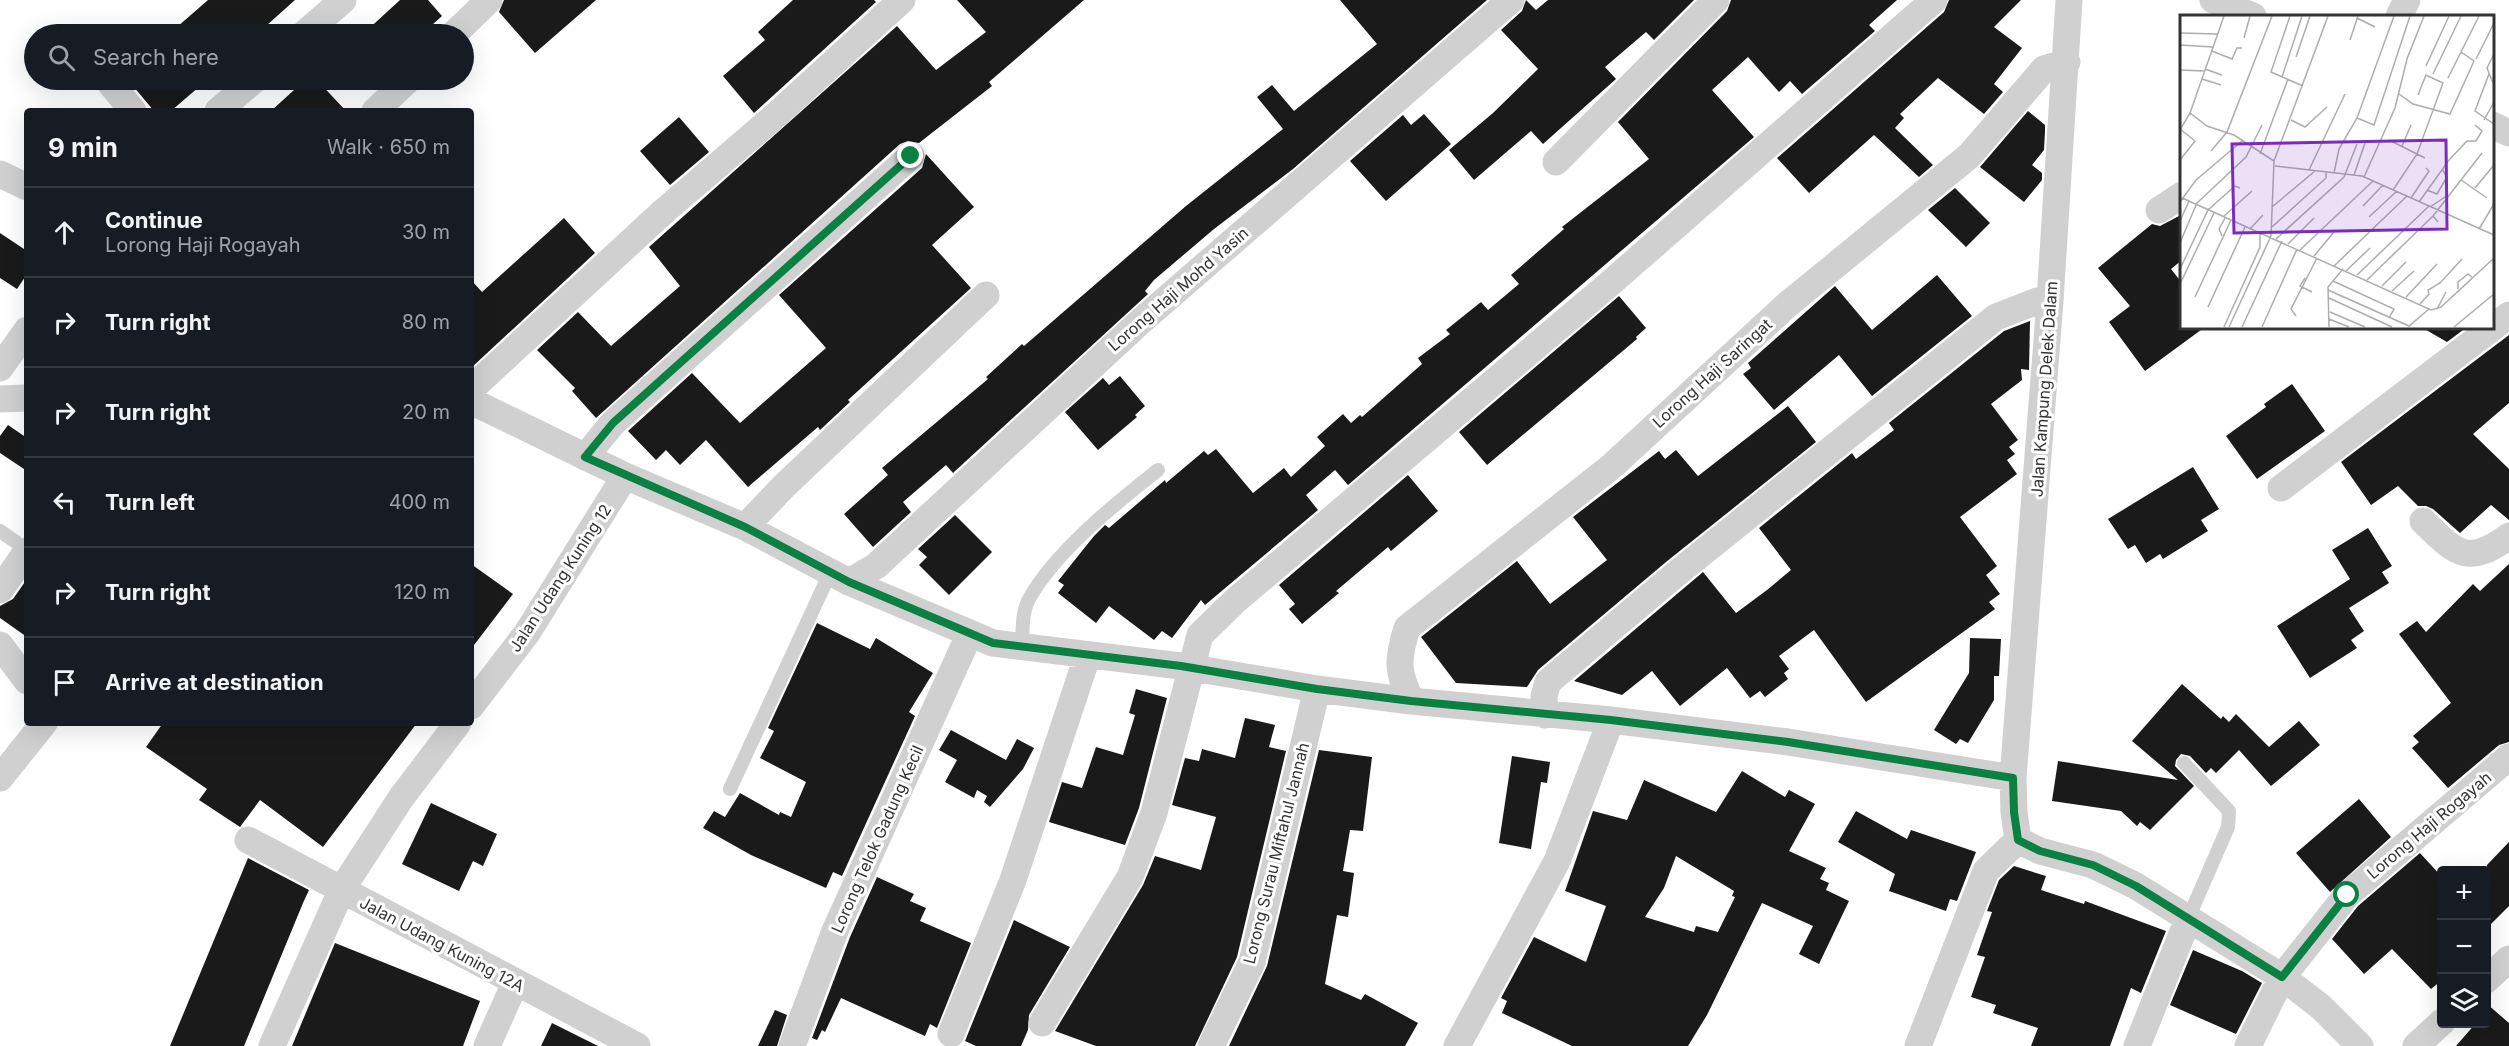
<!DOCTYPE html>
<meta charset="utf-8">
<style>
body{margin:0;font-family:Inter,sans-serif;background:#242831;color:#f1f3f6}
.controls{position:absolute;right:18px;bottom:18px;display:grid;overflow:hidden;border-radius:6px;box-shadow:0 6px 24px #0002}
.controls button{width:54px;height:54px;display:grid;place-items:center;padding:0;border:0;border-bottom:2px solid #363941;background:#171b24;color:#f1f3f6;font:30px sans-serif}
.stop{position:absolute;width:18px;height:18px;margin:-14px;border:4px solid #0b8043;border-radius:50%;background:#fff}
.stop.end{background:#0b8043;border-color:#fff;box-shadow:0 2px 6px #0008}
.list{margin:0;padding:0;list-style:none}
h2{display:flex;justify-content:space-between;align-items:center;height:78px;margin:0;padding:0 24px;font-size:26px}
h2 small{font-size:20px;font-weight:400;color:#9ea1a6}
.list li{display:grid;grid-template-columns:39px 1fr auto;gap:18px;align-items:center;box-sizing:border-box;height:90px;padding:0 24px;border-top:2px solid #363941}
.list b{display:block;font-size:22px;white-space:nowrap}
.list p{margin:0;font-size:20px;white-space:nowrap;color:#9ea1a6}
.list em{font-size:20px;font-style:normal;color:#9ea1a6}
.icon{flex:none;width:33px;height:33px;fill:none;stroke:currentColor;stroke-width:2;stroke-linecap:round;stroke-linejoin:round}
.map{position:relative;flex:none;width:2509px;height:1046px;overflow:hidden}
.search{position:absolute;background:#171b24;box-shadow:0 6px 24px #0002;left:24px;top:24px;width:450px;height:66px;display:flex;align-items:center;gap:15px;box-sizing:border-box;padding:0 21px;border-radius:33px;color:#9ea1a6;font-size:22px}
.panel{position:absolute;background:#171b24;box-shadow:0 6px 24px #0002;left:24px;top:108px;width:450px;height:618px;border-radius:6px}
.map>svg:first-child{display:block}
.building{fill:#1a1a1a;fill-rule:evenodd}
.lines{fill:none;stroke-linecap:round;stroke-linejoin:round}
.lane{stroke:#d0d0d0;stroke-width:14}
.street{stroke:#d0d0d0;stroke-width:27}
.route{stroke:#0b8043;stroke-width:8}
.labels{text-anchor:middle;stroke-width:6;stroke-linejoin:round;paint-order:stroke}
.street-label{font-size:16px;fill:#333;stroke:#fff}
.inset-road{fill:none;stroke:#adadad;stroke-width:1.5}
.view{fill:#7b2cbf;fill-opacity:0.15;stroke:#7b2cbf;stroke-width:3}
.inset-edge{fill:none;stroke:#333;stroke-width:3}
</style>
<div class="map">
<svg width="2509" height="1046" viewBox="0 0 2509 1046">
<rect width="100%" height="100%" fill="#fff"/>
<path class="building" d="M208,0H295L257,34H169Z
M400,0H428L442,16L422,34H363Z
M504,0H596L535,53L499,12Z
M793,0H874L876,2L754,113L723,76L765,40L758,32Z
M957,0H1084L989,82L992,86L919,143L908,141L900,144L596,418L572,391L575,388L537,350L578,312L611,346L680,286L649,247L897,26L936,70L986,32Z
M1340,0H1487L1293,169L1214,229L1154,280L1145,291L1148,294L953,473L946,465L903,502L911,512L873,547L844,514L888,475L882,468L988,379L986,377L1022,344L1024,346L1186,206L1283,129L1257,97L1272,85L1294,111L1377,44Z
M1526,0L1536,10L1548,0H1694L1654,40L1646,32L1605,67L1616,79L1543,144L1531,131L1474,180L1449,150L1493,113L1538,69L1501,30L1522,11Z
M1731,0H1897L1869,25L1875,31L1802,94L1790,81L1779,92L1748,57L1712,90L1754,137L1348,485L1335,470L1306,495L1318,510L1205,605L1201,600L1172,638L1162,631L1154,640L1109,606L1096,623L1058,593L1064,585L1058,581L1094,536L1105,525L1109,528L1165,480L1166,483L1204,451L1208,455L1216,449L1253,493L1284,468L1291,477L1325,446L1317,437L1343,414L1351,423L1360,415L1362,417L1422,364L1418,358L1450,334L1446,330L1481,302L1488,310L1519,284L1511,275L1564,229L1562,227L1649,159L1618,122L1727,11Z
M1949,0H2021L1994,27L2022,48L1994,84L2003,92L1984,114L1938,78L1900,114L1904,118L1895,128L1933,165L1919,177L1874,135L1809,193L1777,158L1944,12Z
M128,80H207L171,111H154Z
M305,80H317L346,111H271Z
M2028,111L2045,125V131L2044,150L2032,165L2042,173V180L2024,202L1980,167Z
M1424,114L1451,144L1386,201L1350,161L1403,115L1411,125Z
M679,117L709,152L670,185L640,151Z
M926,154L974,207L932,245L971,288L848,400L850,402L820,430L818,427L748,487L706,440L680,465L666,450L656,460L628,431L692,373L740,423L826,348L779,295L922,168Z
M1955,188L1990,223L1966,247L1928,210Z
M2179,216L2182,219V260L2171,269L2182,283V327H2205L2145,371L2109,322L2130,306L2098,268L2152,224L2160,226Z
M564,218L595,253L471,368V280L482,292Z
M0,233L27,251V274L17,289L0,278Z
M1937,275L1972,316L1872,396L1839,355L1774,410L1743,374L1751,368L1748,363L1835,286L1872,330Z
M1619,296L1646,328L1636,337L1637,339L1487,465L1459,432Z
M2030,321L2029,370L2021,369L2022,380L1991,404L2018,440L2009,447L2015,454L2007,460L2017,474L1960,517L1997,566L1986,575L2000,594L1989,602L1995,609L1866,702L1814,630L1779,656L1789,669L1784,673L1788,679L1765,697L1760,691L1750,698L1727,668L1680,706L1652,671L1622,695L1574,681L1703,572L1736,613L1767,590L1791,570L1759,528L1852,453L1856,459L1894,430L1889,423L2004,331Z
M2421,327H2467L2447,342Z
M2509,335V403L2473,434L2509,469V520L2491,505L2460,533L2433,509L2426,506H2418L2398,486L2371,505L2341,462Z
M1120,376L1145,406L1135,415L1137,417L1098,450L1065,412L1103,378L1109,385Z
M2292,384L2325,431L2257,479L2226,436L2266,407L2264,404Z
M1788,406L1816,442L1666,562L1538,670L1527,687L1456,683L1421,637L1517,561L1550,604L1607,560L1573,517L1659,451L1665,459L1676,450L1698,476Z
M8,425L27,438V471L0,453V436Z
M2193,467L2219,509L2201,520L2208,531L2163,559L2160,554L2146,563L2135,545L2128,549L2108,519Z
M1408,475L1438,511L1391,551L1388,547L1336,591L1339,593L1302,624L1289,609L1295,604L1279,585Z
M955,515L992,552L949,595L919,565L927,557L918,549Z
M2368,528L2392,566L2382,572L2389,583L2349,608L2364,631L2351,640L2357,648L2310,678L2277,626L2350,579L2332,550Z
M471,564L513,594L471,649Z
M2509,564V742L2499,745L2448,788L2412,748L2419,742L2413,736L2451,703L2399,634L2417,621L2426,632L2473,584L2480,591Z
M27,579V637L0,618V606L13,599Z
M817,623L870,649L876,638L933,673L909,712L915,716L842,876L833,872L826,888L751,855L703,828L714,811L725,817L740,793L779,815L780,812L791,817L806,782L760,758L774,731L768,728Z
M1970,638L2001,639L1999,676H1994V700L1968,743L1960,739L1956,744L1934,730L1969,673Z
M2182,684L2221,719L2223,716L2229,722L2236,714L2269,747L2299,721L2320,745L2271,786L2239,750L2216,773L2211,768L2206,773L2190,756L2181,754L2176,760L2175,766L2194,786L2150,830L2140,822L2137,826L2121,811L2052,801L2058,761L2178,780L2132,741Z
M1136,689L1167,698L1139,808L1125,845L1049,822L1062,782L1082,788L1096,747L1123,755L1135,715L1129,713Z
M1245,718L1275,725L1269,747L1286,751L1237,957L1195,1046H1096L1055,1031L1143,885L1155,856L1201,870L1216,817L1172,805L1185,758L1199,761L1202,749L1235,758Z
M163,723H417L323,847L260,800L240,827L199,800L207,789L146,747Z
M951,730L1006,760L1017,739L1034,748L1023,769L990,807L984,802L987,796L977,790L974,798L945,782L957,760L939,750Z
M1319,750L1372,757L1363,831L1350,830L1343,871L1354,873L1348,917L1337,915L1325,984L1361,1000L1365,994L1418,1023L1405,1046H1229L1267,966Z
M1512,756L1550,762L1547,783L1541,782L1531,849L1499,843Z
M1742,771L1785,797L1789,790L1815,804L1789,851L1826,868L1820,879L1829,883L1826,890L1849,901L1819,964L1799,954L1813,926L1762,903L1707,1015L1688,1046H1572L1502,1013L1507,1001L1501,998L1534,937L1586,962L1606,906L1565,891L1593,811L1627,820L1644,780L1716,812ZM1676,856L1734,891L1732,896L1735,897L1718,932L1696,926L1694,932L1645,917L1664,888Z
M2359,799L2391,837L2330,892L2296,853Z
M431,803L497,834L483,866L473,861L459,891L402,864Z
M1856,811L1907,839L1911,830L1976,852L1957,901L1950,899L1946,911L1889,891L1895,874L1838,842Z
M2509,842V906L2487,928V865Z
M2420,853L2442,877V980L2431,989L2392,949L2364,974L2332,939L2358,906Z
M248,858L309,890L303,903L244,1046H170Z
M2014,866L2046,876L2041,890L2084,904L2085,901L2166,931L2141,993L2131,988L2110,1046H2031L2038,1028L1993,1013L1996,1005L1971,997L1985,957L1977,955L1992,912L1987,911L1999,880Z
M877,877L914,894L910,901L926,908L920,921L971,943L937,1028L930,1024L925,1036L841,998L825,1032L822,1030L817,1040L812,1038L850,937Z
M1014,920L1070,947L1029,1015L1028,1030L1021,1046H976L965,1041Z
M335,943L480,1001L463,1046H292Z
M2193,950L2242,971L2262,983L2236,1034L2170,1005Z
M2487,1004L2509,1023V1046H2456L2476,1023H2487Z
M775,1010L787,1015L777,1046H758Z
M552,1023L598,1046H541Z"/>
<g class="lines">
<path class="lane" d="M0,531L16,542
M1022,649C1023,632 1021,614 1029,599C1055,552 1116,503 1158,470
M2184,763L2229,811L2228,827L2188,919
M730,789L830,573"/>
<path class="street" d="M2213,0L2253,16
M2399,16L2407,0
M304,34L343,0
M454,34L489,0
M110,83L133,111
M218,111L254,80
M375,111L408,80
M2492,125L2509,133
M1556,162L1716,0
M0,174L27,187
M2159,210L2182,195
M0,368L27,330
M471,389L663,212L775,116L902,0
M0,399L27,398
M471,401L625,476L745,527L849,582L993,643L1181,666L1317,689L1411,701L1611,720L1788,742L2013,778
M585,457L613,423L911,156
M2281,488L2509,315
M2423,521C2456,553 2467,567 2509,536
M745,527L784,486L986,295
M849,582L876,566L1141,321L1511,0
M0,590L27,551
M0,645L27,681
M1411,701C1397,671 1397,660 1407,628L1612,466L1787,305L1969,156L2044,69L2067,62
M471,706L527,633L625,476
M1545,715L1544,696L1548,682L1676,574L1996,317L2037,301H2050
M0,778L44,723
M248,840L637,1046
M2018,840L2014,812L2013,778L2050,301L2069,0
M2018,840L2040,851L2093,865L2136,886L2282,977L2321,1007L2360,1046
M2486,980L2509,959
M1042,1023L1130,877L1154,813L1200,635L1235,601L1607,286L1934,0
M951,1034L1013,880L1087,657
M272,1046L342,889L401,798L458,723
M487,1046L515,983
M792,1046L835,931L969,635
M1211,1046L1252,962L1317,689
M1457,1046L1557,861L1611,720
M1918,1046L1986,871L2018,840
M2137,1046L2188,919
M2248,1046L2282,977L2347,895L2509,757
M2416,1046L2442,1022"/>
</g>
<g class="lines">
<path class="route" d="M911,156L613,423L585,457L745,527L849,582L993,643L1181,666L1317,689L1411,701L1611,720L1788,742L2013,778L2014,812L2018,840L2040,851L2093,865L2136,886L2282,977L2347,895"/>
</g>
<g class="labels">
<g class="street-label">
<text transform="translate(1178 289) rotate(-41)" y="6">Lorong Haji Mohd Yasin</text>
<text transform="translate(1712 373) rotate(-42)" y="6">Lorong Haji Saringat</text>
<text transform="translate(2044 389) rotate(-86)" y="6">Jalan Kampung Delek Dalam</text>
<text transform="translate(560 578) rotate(-57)" y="6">Jalan Udang Kuning 12</text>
<text transform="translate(2429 825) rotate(-40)" y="6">Lorong Haji Rogayah</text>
<text transform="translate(877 839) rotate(-66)" y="6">Lorong Telok Gadung Kecil</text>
<text transform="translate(1276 853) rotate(-76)" y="6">Lorong Surau Miftahul Jannah</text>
<text transform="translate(442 944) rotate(28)" y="6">Jalan Udang Kuning 12A</text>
</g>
</g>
<g transform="translate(2180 15)">
<rect width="314" height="314" fill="#fff"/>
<path class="inset-road" d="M110,1L91,57L123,71M177,3L195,12M0,18L37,19M64,23L70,1M170,25L178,1M0,30L33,32M32,36L52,44L57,33H62M116,42L130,1M296,44L314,8M246,51L269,1M25,54L42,60M0,55L25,56M253,59L281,1M309,59L295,96L314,109M102,62L122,1M268,63L299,1M22,64L41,70M313,68L307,53L314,39M219,79L233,89L270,99L294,46L281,37M10,98L27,111L54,120L94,146M177,103L194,110L230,1M111,105L125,112L147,92M304,105L314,87M0,114L15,126L0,145M0,115L10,98L44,1M209,125L245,143M222,131L231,110M31,136L47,117L92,1M80,139L108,64M94,146L148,1M95,151L182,161L314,220M129,155L165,79M154,158L159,134L177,103L214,1M174,160L185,128M184,162L215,93L227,44L244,1M281,165L307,183M295,173L314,150M213,175L237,139L263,68L246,60L238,80M247,175L257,179L267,162L262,154M0,182L251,295L261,292L314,243M231,183L249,156L246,153M0,187L16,165L62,126M239,187L269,145L287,126H296L302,116L295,110M16,189L66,142L82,110M183,191L203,170M92,192L135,156M250,192L268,180M253,201L302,138M43,202L72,176M189,202L217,176M0,206L9,186M92,212L146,163V157M70,214L83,200M299,214L314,189M42,221L39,214L45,203M96,224L164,162L177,129M0,228L16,190M108,229L134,203M120,235L193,166M134,241L154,217M154,251L227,181M0,254L28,195L55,171L60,173M166,256L190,233M177,260L249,191M125,263L120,271L132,277M187,265L253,201L258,207M153,266L214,294L209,303M0,269L34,198M202,271L226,247M278,274V267L288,259L292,262M148,275L229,311L249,294M212,276L234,256M15,282L51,205M226,282L257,249M149,283L212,312M240,289L249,279L248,275L260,268L282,244M28,292L65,212M257,294L266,277M150,297L185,312M116,301L111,294L137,243M149,304L169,312M44,312L80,232V218M49,312L91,221L94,146M62,312L102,226M82,312L117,234M149,312L148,272L163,254M274,312L314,279"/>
<path class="view" d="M266,125L267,214L54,218L52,129Z"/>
<rect width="314" height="314" class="inset-edge"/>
</g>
</svg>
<div class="controls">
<button>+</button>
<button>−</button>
<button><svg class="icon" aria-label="layers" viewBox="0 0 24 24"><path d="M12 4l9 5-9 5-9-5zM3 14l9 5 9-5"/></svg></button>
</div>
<div class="stop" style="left:2347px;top:895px"></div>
<div class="stop end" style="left:911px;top:156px"></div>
<div class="search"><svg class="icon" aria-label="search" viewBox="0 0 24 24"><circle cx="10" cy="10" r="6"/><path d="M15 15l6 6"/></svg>Search here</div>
<section class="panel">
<h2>9 min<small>Walk · 650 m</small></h2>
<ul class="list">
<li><svg class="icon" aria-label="ahead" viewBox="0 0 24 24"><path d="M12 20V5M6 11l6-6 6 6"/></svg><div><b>Continue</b><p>Lorong Haji Rogayah</p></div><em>30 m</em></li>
<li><svg class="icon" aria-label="right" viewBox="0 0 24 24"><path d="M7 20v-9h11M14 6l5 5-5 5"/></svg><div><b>Turn right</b></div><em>80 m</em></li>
<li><svg class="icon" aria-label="right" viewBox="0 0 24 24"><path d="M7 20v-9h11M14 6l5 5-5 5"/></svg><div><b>Turn right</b></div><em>20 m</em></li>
<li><svg class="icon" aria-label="left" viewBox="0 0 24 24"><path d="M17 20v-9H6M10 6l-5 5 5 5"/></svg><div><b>Turn left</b></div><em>400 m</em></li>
<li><svg class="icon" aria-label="right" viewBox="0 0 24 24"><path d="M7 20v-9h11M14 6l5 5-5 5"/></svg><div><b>Turn right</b></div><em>120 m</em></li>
<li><svg class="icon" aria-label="arrive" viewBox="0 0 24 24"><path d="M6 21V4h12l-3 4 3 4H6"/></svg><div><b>Arrive at destination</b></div></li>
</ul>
</section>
</div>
